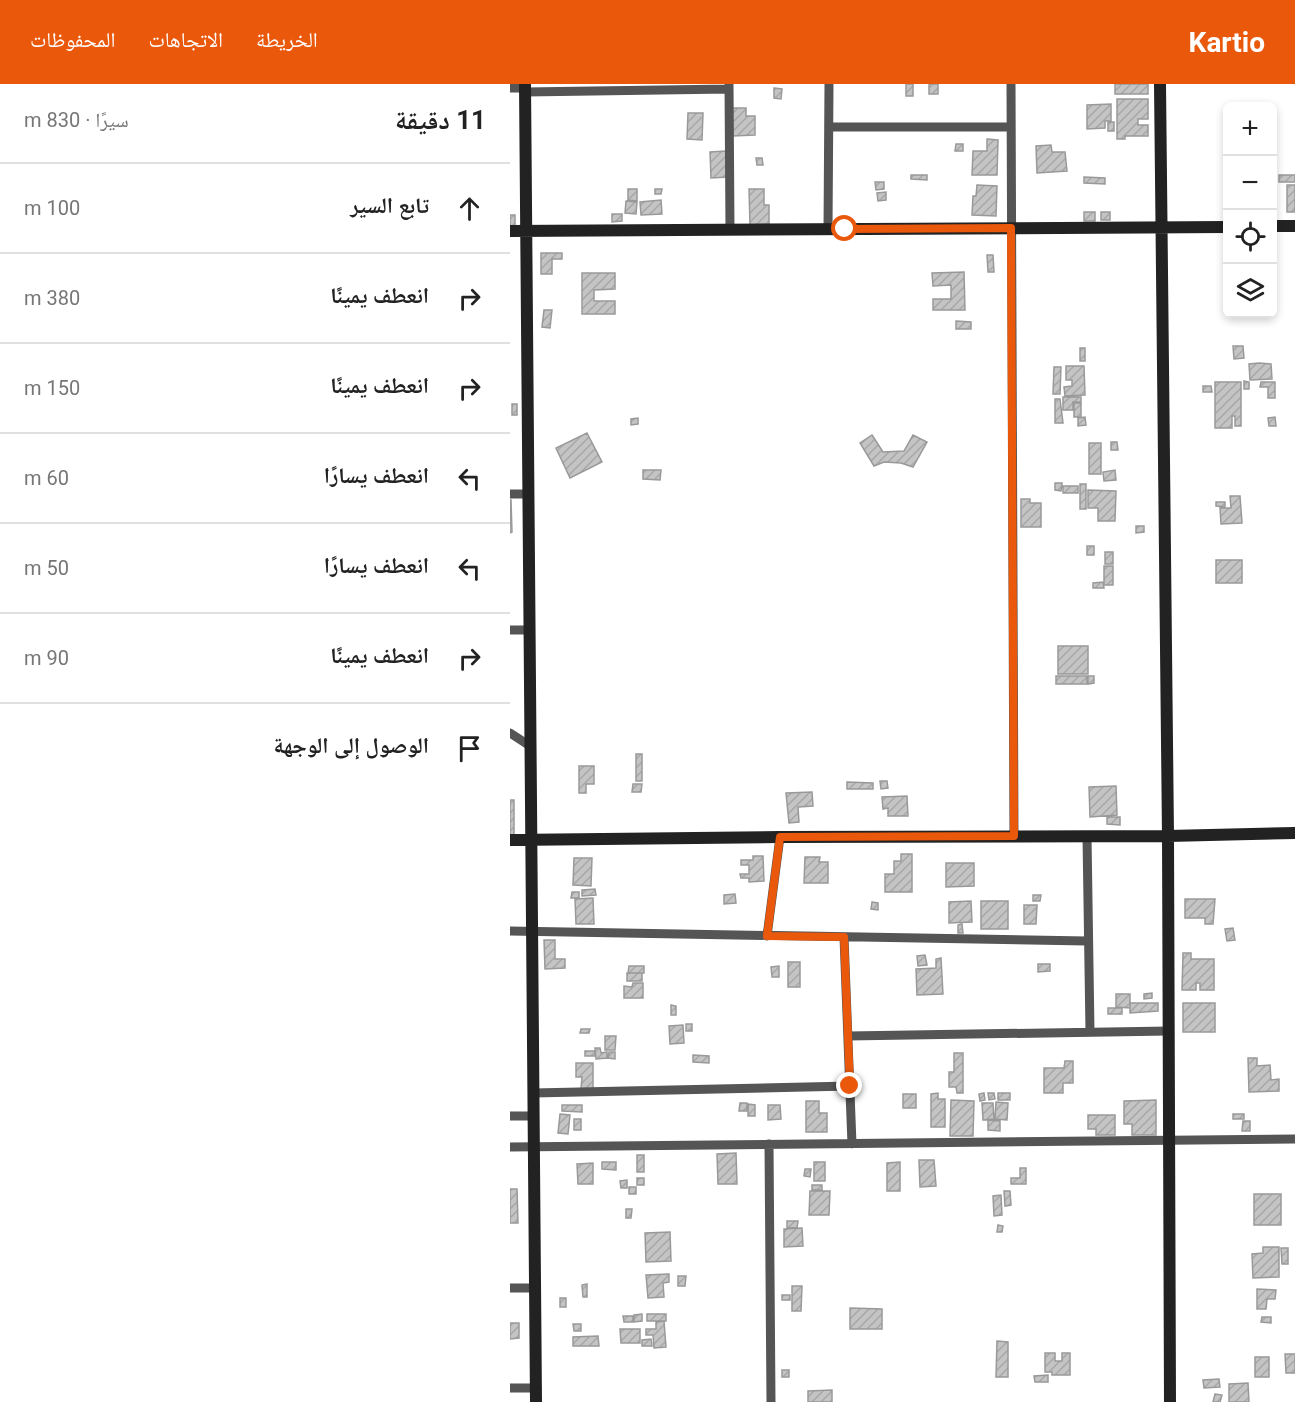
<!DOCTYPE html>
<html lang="ar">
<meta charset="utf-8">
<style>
:root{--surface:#fff;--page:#f6f6f6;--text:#222;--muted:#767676;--line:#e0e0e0;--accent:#ea580c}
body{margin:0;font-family:Roboto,"Noto Naskh Arabic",sans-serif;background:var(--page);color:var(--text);direction:rtl}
.controls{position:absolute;right:18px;top:18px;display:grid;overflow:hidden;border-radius:9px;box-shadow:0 3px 9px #0003}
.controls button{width:54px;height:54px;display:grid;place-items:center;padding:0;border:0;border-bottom:2px solid var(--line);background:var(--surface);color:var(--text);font:30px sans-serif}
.stop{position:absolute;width:18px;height:18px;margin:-14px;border:4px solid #ea580c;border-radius:50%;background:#fff}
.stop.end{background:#ea580c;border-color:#fff;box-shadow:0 2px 6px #0008}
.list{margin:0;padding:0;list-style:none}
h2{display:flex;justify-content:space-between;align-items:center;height:78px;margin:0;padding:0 24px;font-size:26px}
h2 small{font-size:20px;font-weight:400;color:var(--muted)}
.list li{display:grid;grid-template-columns:39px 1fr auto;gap:18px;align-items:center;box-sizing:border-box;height:90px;padding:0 24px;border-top:2px solid var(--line)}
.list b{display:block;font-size:22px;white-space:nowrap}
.list em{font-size:20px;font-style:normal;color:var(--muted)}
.icon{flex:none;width:33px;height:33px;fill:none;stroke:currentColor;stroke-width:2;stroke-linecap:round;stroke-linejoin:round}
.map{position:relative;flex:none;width:785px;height:1318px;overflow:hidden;direction:ltr}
header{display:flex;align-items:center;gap:36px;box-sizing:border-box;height:84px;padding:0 30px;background:var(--accent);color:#fff}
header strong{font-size:28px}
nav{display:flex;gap:33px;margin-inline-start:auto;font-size:21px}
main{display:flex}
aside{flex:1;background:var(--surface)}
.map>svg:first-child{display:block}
.building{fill:url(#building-hatch);stroke:#999;stroke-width:1.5}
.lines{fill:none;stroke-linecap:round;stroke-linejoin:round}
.street{stroke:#555;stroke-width:9}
.secondary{stroke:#222;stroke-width:12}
.route{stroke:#ea580c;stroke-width:8}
</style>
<header>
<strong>Kartio</strong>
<nav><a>الخريطة</a><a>الاتجاهات</a><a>المحفوظات</a></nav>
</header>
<main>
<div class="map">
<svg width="785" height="1318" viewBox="0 0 785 1318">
<defs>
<pattern id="building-hatch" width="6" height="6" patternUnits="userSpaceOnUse" patternTransform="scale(1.5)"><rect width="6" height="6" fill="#c4c4c4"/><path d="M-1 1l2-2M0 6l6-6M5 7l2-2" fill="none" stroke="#a7a7a7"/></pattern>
</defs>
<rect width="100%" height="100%" fill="#fff"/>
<path class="building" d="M396,0h7v12h-7z
M419,0h9v10h-9z
M605,0h33v10h-33z
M264,4l8,1 -1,10 -7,-1z
M607,15h31v20h-10v6h10v11h-23v3h-8z
M601,20v17h-6v7l-18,1v-24z
M222,24h14v8h9v19l-22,1z
M178,29h15l-1,27 -15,-1z
M598,38h6v9h-6z
M477,55l11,1 -1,35h-25l1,-24h14z
M446,60h7v7h-8z
M541,61l1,7h13l2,19 -30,2 -1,-27z
M216,67l2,26 -17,1 -1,-26z
M246,74h6l1,7h-6z
M401,91h16v5l-16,-1z
M769,91h16v7h-16z
M574,93l21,1v6l-21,-1z
M365,98h9v7l-8,1z
M467,101l20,1 -1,30 -24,-1 1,-19h3z
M777,101h8v27h-8z
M118,105h9v12l-9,-1z
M145,105h7l-1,5h-6z
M239,105h15v16h5v19l-19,1z
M376,108v8l-8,1 -1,-8z
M151,116l1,14 -21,1 -1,-13z
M116,117l11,1 -1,12 -11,-1z
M574,128h11v9h-11z
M591,128h9v8h-9z
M102,130h10v7l-10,1z
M0,131h5v11h-5z
M31,169h21v6h-10v15h-11z
M477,171h6l1,17h-6z
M454,188l1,38h-32v-11h18v-14l-18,1 -1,-13z
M72,189h33v16l-21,1v11h21v13h-33z
M34,226h8l-2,18 -8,-1z
M446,237l15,1v7h-15z
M723,262h10l1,12 -10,1z
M570,264h5v13h-5z
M749,279l12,1 1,15 -22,1 -1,-16z
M556,282h18l1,29 -20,1 -1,-9 8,-1v-6h-6z
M544,283h7l-1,27h-7z
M734,297l5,1v7h-5z
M705,298h26v44h-6v-10h-3v12h-17z
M751,298h14v16h-7v-11h-8z
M693,302h8l1,6h-9z
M553,313h18v5h-8v8h-10z
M545,315h5l3,24h-8z
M564,319h7v14h-7z
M2,320h5v11h-5z
M575,333l1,8 -8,1v-8z
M765,333l1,9h-7l-1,-8z
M128,334v6l-7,1v-6z
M77,349l15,29 -32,16 -14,-30z
M362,351l11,17 21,-1 9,-16 14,7 -14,25 -12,-4 -17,-1 -10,4 -14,-23z
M601,358h6l1,8h-7z
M579,359h12v31h-12z
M133,386h18l-1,10 -17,-1z
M605,386l1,10 -12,1 -1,-9z
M545,399h7l-1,8 -6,-1z
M570,400h6v25h-6z
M553,402h15v7h-15z
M578,406l28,1 -1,30h-17v-13h-10z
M720,412h10l2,27 -21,1 -1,-16h11z
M511,415h9v4h11v24h-20z
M0,416h1l1,32 -2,1z
M706,418h9v5l-9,-1z
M626,442h8v6l-8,1z
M577,462h7v9h-7z
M595,468h8v12h-8z
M706,476h26v23h-26z
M594,482h9v19h-9z
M593,498l1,6h-11v-5z
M548,562h30v28h-30z
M546,592h31v8h-31z
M578,592h6v7l-6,1z
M126,670h6v27h-6z
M69,682h15v18h-8v9h-7z
M370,697h7l1,7 -7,1z
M337,698l26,1v6h-26z
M123,700h9l-1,8h-9z
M606,702l1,29 -27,2 -1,-30z
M302,708l1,14 -15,1 1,15 -10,1 -3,-30z
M397,712l1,20h-20v-8l-5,1 -1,-12z
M0,716h4v35h-4z
M597,733h13v8l-13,-1z
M391,770h11v38h-27v-18h9v-13h7z
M243,772h10l1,25 -15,1v-4h-8l-1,-4h9v-9h-8v-5h12z
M295,773h15l-1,5h9v21h-24z
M64,774h18l-1,28 -18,-1z
M436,779h28v23l-28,1z
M85,805l1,6 -14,1v-6z
M62,808h7v6h-8z
M225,810l1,9 -12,1v-9z
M523,811h8l-1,6h-7z
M83,814l1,26h-18l-1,-25z
M675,815h30l-2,25h-8v-6h-20z
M461,817l1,21 -23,1v-21z
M471,817h27v28h-27z
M362,818l6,1v7l-7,-1z
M514,821h13l-1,19h-12z
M452,840l1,9h-5v-8z
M723,844l2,12 -8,1 -2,-12z
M34,856h11v19h10v9l-20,1z
M673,869h8v6h23v31h-14v-7h-4v7h-14z
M415,871l2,10 -9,1 -1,-10z
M431,874l2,36 -26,1 -1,-26 20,-1v-9z
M278,878h12v25h-12z
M528,880h12v7l-12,1z
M119,882h15v7h-16z
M269,882v11h-7l-1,-10z
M117,889h15v8h-15z
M123,899h10v15h-19v-12l8,1z
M642,909v5l-8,1v-5z
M606,910h14v14l-14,-1z
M620,919h28v8l-28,2z
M673,919h32v29h-32z
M161,921l5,1v9h-5z
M598,924h14v6h-14z
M176,940h6v7h-6z
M173,941l1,18 -14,1 -1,-18z
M71,945h9l-1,4h-9z
M95,952h11l-1,14h-10z
M85,964h5l1,5 6,-1v6l-11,1z
M75,967h10v5h-10z
M99,968h6v7l-7,-1z
M444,969h9v40h-6l-1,-6h-7v-15h5z
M183,971l16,1v7l-16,-1z
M738,974h9v8l13,-1 1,15 8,-1v12l-30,1z
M555,977h8v22h-10v10h-19v-25h20z
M66,979h17v27l-12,-1 1,-12h-6z
M428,1009v6h7v28h-14v-33z
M474,1009l1,7 -5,1 -1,-7z
M478,1009h6l1,6 -6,1z
M488,1009h12v7h-12z
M393,1010h13v14h-13z
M441,1016l23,1 -1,35h-23z
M646,1016v35h-24v-11h-8v-23z
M296,1017h13v12h8v19h-21z
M486,1018l12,1 -1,17 -12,-1z
M230,1019h7v8h-8z
M472,1019h11l1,16 -11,1z
M238,1020l7,1v11h-7z
M52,1021h20v7l-20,-1z
M258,1021h12l1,14 -13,1z
M50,1030l10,1 -2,19 -10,-1z
M723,1030h11v5h-11z
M578,1031h27v20h-19v-6h-8z
M64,1035h7v11h-7z
M478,1036l12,1v10l-12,-1z
M733,1037h7v10h-8z
M226,1069l1,31h-19l-1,-30z
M127,1071h7v17h-7z
M409,1076h15l2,26 -16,1z
M92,1078h14v8l-14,-1z
M304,1078h11v19h-11z
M390,1078v29h-13v-28z
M83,1079v21h-15l-1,-20z
M510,1084h6v16h-15v-6h9z
M295,1085h6l-1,8 -6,-1z
M127,1094h7v7h-7z
M117,1096v8h-6l-1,-7z
M302,1101h10v5h-10z
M119,1103h7v7h-7z
M0,1105h7l1,34h-8z
M300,1107h20l-1,24h-20z
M494,1107h6l1,14 -6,1z
M744,1110h27v31h-27z
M491,1111l1,20 -8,1 -1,-20z
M116,1125h6l-1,9h-5z
M277,1137h11l-1,7h-10z
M488,1141l5,1 -1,6h-5z
M292,1144l1,18 -19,1v-18z
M160,1148l1,29 -25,1 -1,-29z
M753,1163h16v30l-26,1 -1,-24 11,-1z
M771,1164h7v16h-6z
M159,1190v8l-6,1 1,14 -16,1 -2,-23z
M168,1192h8l-1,10h-7z
M77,1200v13h-4l-1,-12z
M282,1202h10l-1,25h-9z
M747,1205l19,1 -1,9h-8l-1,10h-9z
M272,1211h8v5h-8z
M50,1214h6v9h-6z
M340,1224l32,1v20h-32z
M132,1230v7l-8,1v-7z
M137,1230h19v7h-19z
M113,1232h10v6h-9z
M752,1233h9v6l-10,-1z
M154,1237l2,26 -12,1 -1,-13h-7v-6h10v-7z
M0,1239h9v15l-9,1z
M63,1240h8v7h-7z
M110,1245h20v14h-19z
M88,1252l1,10h-26v-9z
M141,1255l1,7h-10v-6z
M487,1257l11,1v35h-12z
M535,1269h10v8h7v-8h8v22h-18v-3h-7z
M775,1270h10v19h-9z
M745,1273h14v20h-14z
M272,1286h7v7h-7z
M538,1291v7h-13l-1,-6z
M709,1295l1,8 -16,1 -1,-8z
M738,1299l1,19h-20v-18z
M322,1306v12h-24v-11z
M705,1310l7,1 -2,7h-7z"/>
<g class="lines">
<path class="street" d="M219,0l1,146
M501,0l3,752
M0,4h15
M15,8l204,-3
M319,43h182
M318,145l1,-145
M0,410h18
M0,546h19
M0,649l20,13
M577,752l3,196
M0,847l577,10
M257,852l13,-99
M334,853l8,207
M338,952l321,-5
M23,1009l317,-7
M0,1032h23
M259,1060l2,258
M0,1063l785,-8
M0,1204h24
M0,1304h27"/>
<path class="secondary" d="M15,0l11,1318
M650,0l8,752 2,566
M762,142h23
M0,147l718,-4
M0,756l270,-3 388,-1 127,-3"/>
</g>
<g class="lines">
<path class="route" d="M335,145l166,-1 3,608 -234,1 -13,99 77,1 6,149"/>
</g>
</svg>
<div class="controls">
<button>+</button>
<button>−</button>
<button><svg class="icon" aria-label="locate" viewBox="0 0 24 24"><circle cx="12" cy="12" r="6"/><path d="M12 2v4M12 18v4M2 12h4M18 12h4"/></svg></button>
<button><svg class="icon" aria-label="layers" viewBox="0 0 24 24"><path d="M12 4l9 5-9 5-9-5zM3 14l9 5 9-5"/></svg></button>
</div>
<div class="stop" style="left:335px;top:145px"></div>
<div class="stop end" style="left:340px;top:1002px"></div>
</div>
<aside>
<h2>11 دقيقة<small>سيرًا · 830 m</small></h2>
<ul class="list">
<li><svg class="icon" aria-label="ahead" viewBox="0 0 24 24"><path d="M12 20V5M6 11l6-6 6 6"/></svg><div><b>تابع السير</b></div><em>100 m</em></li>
<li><svg class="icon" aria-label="right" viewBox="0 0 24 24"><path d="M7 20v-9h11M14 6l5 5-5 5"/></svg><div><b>انعطف يمينًا</b></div><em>380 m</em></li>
<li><svg class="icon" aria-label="right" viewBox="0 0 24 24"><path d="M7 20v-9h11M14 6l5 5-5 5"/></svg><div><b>انعطف يمينًا</b></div><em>150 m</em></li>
<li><svg class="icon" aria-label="left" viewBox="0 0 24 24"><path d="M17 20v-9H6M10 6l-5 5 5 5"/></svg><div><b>انعطف يسارًا</b></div><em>60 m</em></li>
<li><svg class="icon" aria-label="left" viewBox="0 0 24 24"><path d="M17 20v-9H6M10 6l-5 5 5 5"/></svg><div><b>انعطف يسارًا</b></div><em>50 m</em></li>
<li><svg class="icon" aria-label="right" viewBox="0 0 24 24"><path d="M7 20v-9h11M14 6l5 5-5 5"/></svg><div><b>انعطف يمينًا</b></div><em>90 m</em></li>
<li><svg class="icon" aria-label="arrive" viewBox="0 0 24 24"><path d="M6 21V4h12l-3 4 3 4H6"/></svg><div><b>الوصول إلى الوجهة</b></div></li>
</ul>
</aside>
</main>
